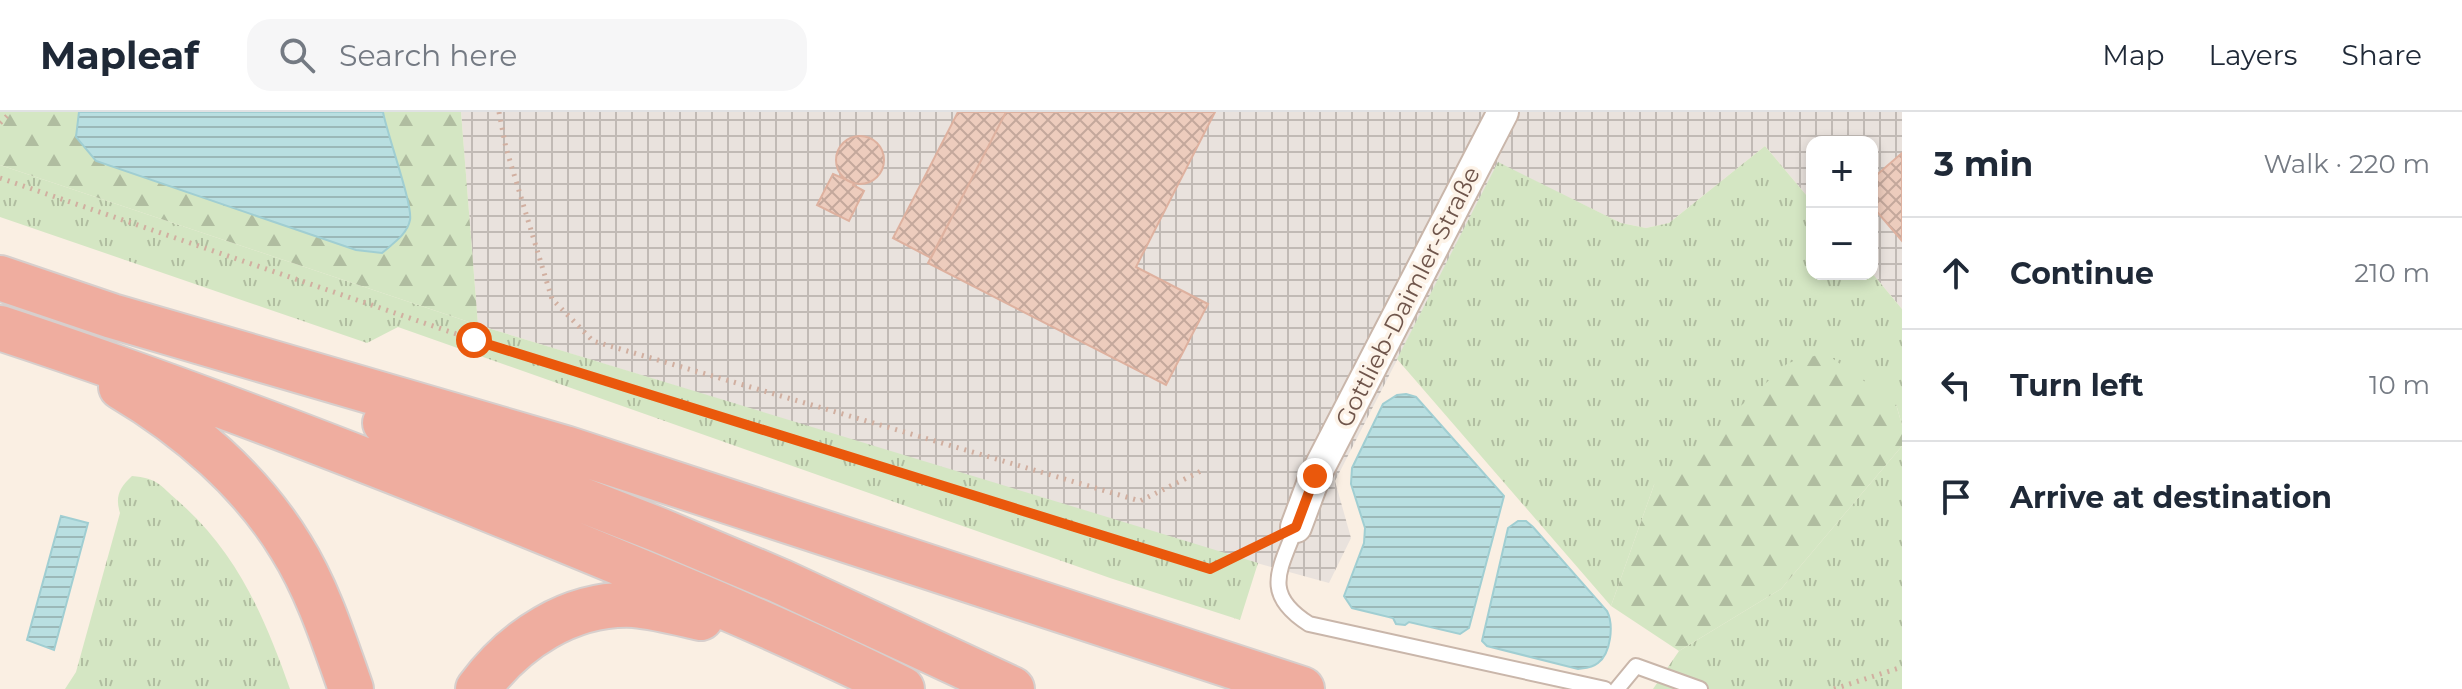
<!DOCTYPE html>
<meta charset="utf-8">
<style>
:root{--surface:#fff;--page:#f6f6f7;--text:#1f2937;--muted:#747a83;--line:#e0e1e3}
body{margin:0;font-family:Montserrat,sans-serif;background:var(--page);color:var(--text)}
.controls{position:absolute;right:24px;top:24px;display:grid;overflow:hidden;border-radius:16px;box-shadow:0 4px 12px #0003}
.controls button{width:72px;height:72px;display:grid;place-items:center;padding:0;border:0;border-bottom:2px solid var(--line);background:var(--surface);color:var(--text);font:40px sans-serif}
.stop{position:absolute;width:24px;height:24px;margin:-18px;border:6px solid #ea580c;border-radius:50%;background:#fff}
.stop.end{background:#ea580c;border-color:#fff;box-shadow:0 2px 8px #0008}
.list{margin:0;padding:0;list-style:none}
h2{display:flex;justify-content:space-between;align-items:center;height:104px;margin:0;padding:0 32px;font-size:34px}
h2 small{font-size:26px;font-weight:400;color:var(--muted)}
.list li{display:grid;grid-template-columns:52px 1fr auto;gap:24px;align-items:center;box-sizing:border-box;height:112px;padding:0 32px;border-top:2px solid var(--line)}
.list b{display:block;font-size:30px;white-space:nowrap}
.list em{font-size:26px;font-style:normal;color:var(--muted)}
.icon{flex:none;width:44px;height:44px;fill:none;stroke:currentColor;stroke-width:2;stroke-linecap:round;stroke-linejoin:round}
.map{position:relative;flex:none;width:1902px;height:577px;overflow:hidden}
header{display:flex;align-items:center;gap:48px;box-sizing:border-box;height:112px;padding:0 40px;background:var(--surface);border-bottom:2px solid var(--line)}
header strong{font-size:38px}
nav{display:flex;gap:44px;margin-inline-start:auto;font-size:28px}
.search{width:560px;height:72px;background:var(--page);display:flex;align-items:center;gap:20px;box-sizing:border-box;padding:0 28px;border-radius:24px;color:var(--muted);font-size:30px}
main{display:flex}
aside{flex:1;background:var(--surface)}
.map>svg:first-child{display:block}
.industrial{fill:url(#industrial-grid)}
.grass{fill:url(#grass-tufts)}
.forest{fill:url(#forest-firs)}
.water{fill:url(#water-rules);stroke:#a0ced2;stroke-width:2}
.building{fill:url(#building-cross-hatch);stroke:#deb19f;stroke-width:2}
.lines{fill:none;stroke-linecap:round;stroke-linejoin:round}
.lane-casing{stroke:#c9b6aa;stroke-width:18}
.street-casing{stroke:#c9b6aa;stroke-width:34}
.highway-casing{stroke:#d7cfcd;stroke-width:48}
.path{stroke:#d1afa0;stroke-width:5;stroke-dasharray:2 6;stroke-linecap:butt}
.lane{stroke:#fff;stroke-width:14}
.street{stroke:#fff;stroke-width:30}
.highway{stroke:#efad9f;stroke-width:44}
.route{stroke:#ea580c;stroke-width:10}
.labels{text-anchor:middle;stroke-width:7;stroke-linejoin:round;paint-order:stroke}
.street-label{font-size:24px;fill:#6f554b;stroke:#fdf3e8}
</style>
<header>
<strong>Mapleaf</strong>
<div class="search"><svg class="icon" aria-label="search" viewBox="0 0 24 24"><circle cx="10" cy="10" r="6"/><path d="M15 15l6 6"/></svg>Search here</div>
<nav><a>Map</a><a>Layers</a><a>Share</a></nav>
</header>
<main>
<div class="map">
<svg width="1902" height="577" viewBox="0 0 1902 577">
<defs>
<pattern id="industrial-grid" width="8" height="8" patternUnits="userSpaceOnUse" patternTransform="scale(2)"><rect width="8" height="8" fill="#e9e2dd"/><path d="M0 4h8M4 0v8" fill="none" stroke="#c1bab5"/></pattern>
<pattern id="grass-tufts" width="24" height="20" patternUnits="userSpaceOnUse" patternTransform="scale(2)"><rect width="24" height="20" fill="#d4e6c3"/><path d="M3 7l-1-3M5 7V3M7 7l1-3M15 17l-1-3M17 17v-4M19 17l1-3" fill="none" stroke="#b0bda0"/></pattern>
<pattern id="forest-firs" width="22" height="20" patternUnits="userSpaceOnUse" patternTransform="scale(2)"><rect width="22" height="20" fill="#d4e6c3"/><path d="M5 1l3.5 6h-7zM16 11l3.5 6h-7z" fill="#b0bda0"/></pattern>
<pattern id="water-rules" width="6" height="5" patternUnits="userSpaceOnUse" patternTransform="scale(2)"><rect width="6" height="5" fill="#b9dfe1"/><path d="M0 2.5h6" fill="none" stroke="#9bb8b8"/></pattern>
<pattern id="building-cross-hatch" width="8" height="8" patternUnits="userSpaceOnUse" patternTransform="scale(2)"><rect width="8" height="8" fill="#edccbd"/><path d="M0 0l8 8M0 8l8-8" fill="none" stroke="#c4a89c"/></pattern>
</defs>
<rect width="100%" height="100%" fill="#faefe3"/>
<path class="industrial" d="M461,0h1441v197l-30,-36v-131h-60v60l-47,-56 -96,77 -23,5 -25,-5 -123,-60 -163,318 16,57 -22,45 -119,-33 -732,-225z"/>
<path class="grass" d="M1765,34l47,56v72l60,-1 30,36v116l-6,-21 -242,81 -43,121 -214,-247 101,-197 123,61 25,5 23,-5z
M0,53l478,160 780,238 -18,57 -130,-42 -712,-251 -31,16 -367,-126z
M1902,334v243h-249l26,-38 102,-62z
M132,364c25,2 28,9 46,25 59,51 87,117 112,188h-225l11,-17 44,-159c-5,-16 -1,-25 12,-37z"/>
<path class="forest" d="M0,0h461l17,213 -478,-160z
M1825,241l71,51 6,21v21l-121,143 -102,62 -68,-45 43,-121 134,-122z"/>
<path class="water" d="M79,0h304c4,22 30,93 27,108 -3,15 -18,24 -28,33l-26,-3 -260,-89 -20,-24z
M1406,282l10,3 88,99 -35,132 -9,6 -51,-12 -4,3 -9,-1 -3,-6 -41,-10 -8,-12 20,-53 1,-15 -14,-44 1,-16 31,-64 14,-9z
M61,404l27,7 -34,127 -27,-10z
M1518,409h8l7,6 74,84c7,14 4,42 -9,52 -6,5 -13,5 -20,6l-91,-23 -5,-5 26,-113z"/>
<path class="building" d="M958,0h48l-75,146 -38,-20z
M1006,0h209l-79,155 72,37 -42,81 -238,-122z
M836 48a24 24 0 1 1 48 0a24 24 0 1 1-48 0Z
M1902,41v88l-30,-35v-27z
M833,62l21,9 -1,2 11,6 -15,30 -32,-16z"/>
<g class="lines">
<defs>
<path id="lane" d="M1296,415c-17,44 -34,67 13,97l296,65
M1617,577l19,-23 64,23"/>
<path id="street" d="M1296,415l19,-51 188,-364"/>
<path id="highway" d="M0,166l112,38 453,132 737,241
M0,216c174,57 345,123 515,192 130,53 261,106 387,169
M121,275c66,39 130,94 170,160 27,43 43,94 60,142
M385,311l274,107 121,51 232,108
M478,577c36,-49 92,-87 156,-84 23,2 45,8 67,13"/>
</defs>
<use href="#lane" class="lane-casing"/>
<use href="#street" class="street-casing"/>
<use href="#highway" class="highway-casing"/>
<path class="path" d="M499,0l7,36 46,151 41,42 547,160 61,-30
M0,11l11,-11
M0,66l474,162 736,229 60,-30
M1834,577l68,-22"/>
<use href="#lane" class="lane"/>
<use href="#street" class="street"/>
<use href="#highway" class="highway"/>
</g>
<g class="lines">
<path class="route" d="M474,228l736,229 86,-42 19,-51"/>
</g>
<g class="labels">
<g class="street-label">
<text transform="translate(1408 185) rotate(-63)" y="8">Gottlieb-Daimler-Straße</text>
</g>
</g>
</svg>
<div class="controls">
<button>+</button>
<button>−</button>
</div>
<div class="stop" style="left:474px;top:228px"></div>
<div class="stop end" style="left:1315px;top:364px"></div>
</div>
<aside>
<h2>3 min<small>Walk · 220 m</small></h2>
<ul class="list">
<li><svg class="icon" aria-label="ahead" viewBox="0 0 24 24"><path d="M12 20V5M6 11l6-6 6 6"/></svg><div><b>Continue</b></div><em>210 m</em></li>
<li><svg class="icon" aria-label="left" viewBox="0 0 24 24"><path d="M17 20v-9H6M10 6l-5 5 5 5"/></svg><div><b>Turn left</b></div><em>10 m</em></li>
<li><svg class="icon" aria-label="arrive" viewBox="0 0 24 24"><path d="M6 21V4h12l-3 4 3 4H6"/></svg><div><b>Arrive at destination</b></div></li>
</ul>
</aside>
</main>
